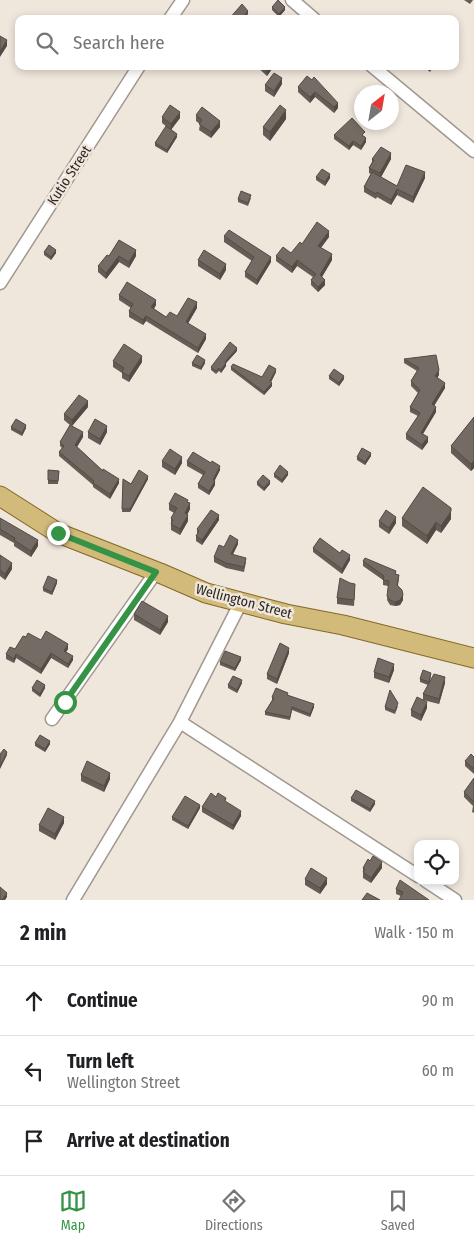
<!DOCTYPE html>
<meta charset="utf-8">
<style>
:root{--surface:#fff;--page:#f2f2f2;--text:#202124;--muted:#757577;--line:#e0e0e0;--accent:#359346}
body{margin:0;font-family:"Fira Sans Condensed",sans-serif;background:var(--page);color:var(--text)}
.controls{position:absolute;right:15px;bottom:15px;display:grid;overflow:hidden;border-radius:10px;box-shadow:0 2px 8px #0003}
.controls button{width:45px;height:45px;display:grid;place-items:center;padding:0;border:0;border-bottom:1px solid var(--line);background:var(--surface);color:var(--text);font:25px sans-serif}
.compass{position:absolute;left:354px;top:85px;width:45px;height:45px;border-radius:50%;background:var(--surface);box-shadow:0 2px 8px #0003;rotate:31deg}
.stop{position:absolute;width:15px;height:15px;margin:-11px;border:4px solid #359346;border-radius:50%;background:#fff}
.stop.end{background:#359346;border-color:#fff;box-shadow:0 1px 5px #0008}
.list{margin:0;padding:0;list-style:none}
h2{display:flex;justify-content:space-between;align-items:center;height:65px;margin:0;padding:0 20px;font-size:21px}
h2 small{font-size:16px;font-weight:400;color:var(--muted)}
.list li{display:grid;grid-template-columns:32px 1fr auto;gap:15px;align-items:center;box-sizing:border-box;height:70px;padding:0 20px;border-top:1px solid var(--line)}
.list b{display:block;font-size:19px;white-space:nowrap}
.list p{margin:0;font-size:16px;white-space:nowrap;color:var(--muted)}
.list em{font-size:16px;font-style:normal;color:var(--muted)}
.icon{flex:none;width:28px;height:28px;fill:none;stroke:currentColor;stroke-width:2;stroke-linecap:round;stroke-linejoin:round}
.map{position:relative;flex:none;width:474px;height:900px;overflow:hidden}
.search{position:absolute;background:var(--surface);box-shadow:0 2px 8px #0003;left:15px;right:15px;top:15px;height:55px;display:flex;align-items:center;gap:12px;box-sizing:border-box;padding:0 18px;border-radius:10px;color:var(--muted);font-size:19px}
.sheet{height:275px;background:var(--surface)}
nav{display:flex;justify-content:space-around;align-items:center;box-sizing:border-box;height:70px;border-top:1px solid var(--line);background:var(--surface);font-size:14px;color:var(--muted)}
nav a{display:grid;justify-items:center;gap:2px}
nav .on{color:var(--accent)}
.map>svg:first-child{display:block}
.lines{fill:none;stroke-linecap:round;stroke-linejoin:round}
.street-casing{stroke:#a0988f;stroke-width:15}
.primary-casing{stroke:#846923;stroke-width:21}
.street{stroke:#fff;stroke-width:12}
.primary{stroke:#d2ba7a;stroke-width:19}
.wall{fill:#645d56}
.shaded-wall{fill:#514c46}
.building{fill:#746c64;stroke:#514c46}
.route{stroke:#359346;stroke-width:6}
.labels{text-anchor:middle;stroke-width:5;stroke-linejoin:round;paint-order:stroke}
.street-label{font-size:14px;fill:#2c2925;stroke:#efe6dc}
</style>
<div class="map">
<svg width="474" height="900" viewBox="0 0 474 900">
<rect width="100%" height="100%" fill="#efe6dc"/>
<g class="lines">
<defs>
<path id="street" d="M292,0l22,19
M170,19l13,-19
M372,66l102,85
M0,283l139,-217
M52,719l104,-147
M180,722l238,154
M426,881l29,19
M73,900l107,-178 61,-120"/>
<path id="primary" d="M0,496l58,37 102,40 46,20 80,21 57,11 131,33"/>
</defs>
<use href="#street" class="street-casing"/>
<use href="#primary" class="primary-casing"/>
<use href="#street" class="street"/>
<use href="#primary" class="primary"/>
</g>
<path class="wall" d="M464,0h9l-3,4z
M272,7l13,3 -6,7 -7,-7z
M256,66h18l-7,10z
M423,66h11l-4,6z
M307,76l31,32 -4,5 -19,-16 -5,6 -12,-11v-5z
M282,84l-8,13 -9,-6v-6z
M196,115l24,12 -9,11 -12,-8 1,-6 -4,-3z
M162,117l18,1 -9,11 6,8 -10,16 -12,-7v-3l12,-16 -5,-4z
M286,119l-16,22 -7,-6v-8z
M334,135l31,1 -1,1 2,5 -5,8 -8,-5 -4,5 -15,-11z
M372,159h19l-10,18 16,9 28,-8 -12,25 -16,-8 -6,10 -14,-8 -1,2 -12,-7v-5l7,-13 -2,-1v-5l3,-6z
M316,177l14,1 -5,8 -9,-6z
M251,198l-3,8 -10,-4v-3z
M224,236l47,26 -14,23 -12,-8v-5l7,-11 -28,-19z
M329,237l-8,11 11,12 -10,17 3,8 -7,7 -7,-7v-5l2,-3 -16,-11 -5,7 -16,-12v-5l15,-3 11,-9z
M119,240l17,16 -7,12 -10,-6 -13,17 -8,-7v-6l11,-10z
M44,252l12,1 -5,7 -7,-5z
M198,260l28,10 -6,10 -22,-14z
M119,295l37,10 -2,4 12,8 11,-1 20,-8 -9,15 18,16 -8,14 -52,-32 -3,4 -14,-8v-6l2,-3 -12,-8z
M237,351l-11,12v3l-5,7 -2,-2 -3,3 -5,-4v-3z
M404,359l35,16 -2,3 8,10 -11,18 2,6 -13,22 5,8 -6,8 -16,-11v-5l12,-18 -8,-4v-5l8,-14 -7,-7v-5l6,-10 -13,-8z
M113,361l29,1 -13,20 -7,-4v-5l-9,-6z
M192,363h13l-4,7 -9,-4z
M231,367l31,10 14,-5 -5,10 1,4 -8,9 -33,-25z
M329,376l15,3 -5,7 -10,-7z
M88,407l-16,19 11,11 -6,10 26,24 16,12 -9,16 -17,-12v-2l-34,-29v-4l3,-4 -2,-2v-4l11,-16 -7,-6v-6z
M474,417v51l-3,3 -20,-18v-7z
M11,427l15,1 -4,8 -11,-6z
M88,432h19l-7,13 -12,-7z
M371,456l-6,9 -8,-5v-3z
M162,461l20,2 -7,12 -13,-8z
M187,461l33,9 -6,11 1,4 -6,10 -11,-7v-4l5,-9 -16,-9z
M48,470l11,1 -1,13h-10z
M274,474l14,1 -6,8 -8,-6z
M123,479l8,5 17,-5 -18,33h-8z
M257,482l13,2 -6,7 -7,-6z
M188,502l2,7 -3,6 1,6 -8,14 -9,-5v-12l3,-5 -5,-3v-6z
M0,518l38,28 -7,11 -17,-11v-3l-14,-8z
M402,518l49,1 -10,14 -5,-3 -9,14 -25,-18z
M219,520l-17,25 -6,-4v-5l1,-2v-5z
M379,521l17,2 -7,11 -10,-7z
M238,544l-5,10 13,8 -2,10 -18,-4 -12,-6v-5l10,-10z
M313,548l37,12 -8,14 -29,-22z
M0,555l12,14 -7,11 -5,-4z
M363,561l33,13 3,5 -1,6 5,15 -3,5 -5,1 -5,-1 -3,-5 1,-14 -5,-1v-5l-20,-14z
M57,583l-5,12 -9,-4v-3z
M355,590l-1,16 -17,-2v-6z
M134,614l34,8 -8,13 -26,-15z
M26,637l15,3 27,9 -2,3 7,8 -5,8 -17,-10 -10,16 -25,-16 -2,5 -8,-4v-5l9,-5z
M289,653l-12,31 -10,-5v-5z
M241,660l-6,11 -15,-6v-3z
M394,670l-5,13 -15,-5v-6z
M431,676l-1,5 15,2 -6,21 -16,-4v-6l5,-9 -8,-3v-3z
M242,683l-5,10 -9,-5v-3z
M32,688h13l-5,9 -8,-6z
M288,695l26,12 -4,10 -18,-7 -2,10 -25,-5v-3l7,-12v-3z
M398,706l-3,8 -10,-4v-3z
M427,708l-6,13 -10,-5v-6z
M35,743l15,1 -5,8 -10,-6z
M474,757v17l-9,-8v-5z
M81,775l29,4 -6,13 -23,-11z
M474,778v35l-2,-1 1,-6 -9,-9v-5z
M351,798l24,6 -5,8 -19,-11z
M202,807l39,9 -8,14 -31,-18z
M200,808l-12,21 -16,-9v-3z
M64,823l-9,17 -16,-9v-6z
M363,868h19l-11,15 -8,-5z
M305,879l22,5 -7,10 -15,-9z
M396,889l33,11 -28,-4 -5,-2z"/>
<path class="shaded-wall" d="M285,7v3l-6,7v-3z
M248,11v3l-4,5h-3z
M7,40v6l-7,11v-6z
M270,66h4l-7,10v-5z
M282,78v6l-8,13v-6z
M315,92v5l-5,6v-6z
M338,103v5l-4,5v-6z
M286,110v9l-16,22v-9z
M180,112v6l-9,12v-6z
M220,121v6l-9,11v-6z
M177,134v3l-10,16v-3z
M366,138v4l-5,8v-4z
M353,141v4l-4,5v-4z
M391,153v6l-11,20v-6z
M425,172v6l-12,25v-6z
M330,174v4l-5,8v-4z
M397,189v6l-6,10v-5z
M329,231v6l-11,14v-5z
M56,250v3l-5,7v-3z
M136,250v6l-7,12v-6z
M332,254v6l-12,20v-5z
M119,256v6l-13,17v-6z
M271,257v5l-14,23v-5z
M297,260v6l-5,7v-6z
M226,264v6l-6,10v-6z
M325,280v5l-7,7v-5z
M156,300v5l-5,7v-5z
M197,302v6l-11,19v-5z
M146,316v5l-3,4v-5z
M206,334v5l-8,14v-5z
M237,348v3l-11,12v3l-5,7v-3l4,-8z
M142,356v6l-13,20v-6z
M205,360v3l-4,7v-3z
M276,369v3l-6,12v-3z
M439,370v5l-4,6v-5z
M344,376v3l-5,7v-3z
M272,383v3l-8,9v-3z
M445,383v5l-13,21v-5z
M88,401v6l-16,19v-6z
M436,407v5l-15,25v-4z
M26,425v3l-4,8v-3z
M107,426v6l-7,13v-6z
M83,432v5l-8,13v-5z
M428,437v5l-6,8v-5z
M371,453v3l-6,9v-3z
M182,457v6l-7,12v-6z
M474,461v7l-3,3v-7z
M220,466v4l-7,14v-4z
M288,472v3l-6,8v-3z
M148,476v3l-18,33v-3z
M119,479v4l-9,16v-5z
M215,481v4l-6,10v-4z
M270,481v3l-6,7v-3z
M190,503v6l-5,10v-6z
M451,511v8l-10,14v-7z
M188,515v6l-8,14v-6z
M219,515v5l-17,25v-5z
M396,517v6l-7,11v-6z
M436,522v8l-9,14v-8z
M38,540v6l-7,11v-6z
M238,540v4l-7,14v-4z
M350,555v5l-8,14v-5z
M12,563v6l-7,11v-6z
M57,580v3l-5,12v-3z
M403,595v5l-3,5 -5,1v-4z
M168,616v6l-8,13v-5z
M68,644v5l-4,6v-4z
M289,648v5l-12,31v-5z
M51,653v5l-10,16v-5z
M16,654v4l-2,5v-4z
M73,656v4l-5,8v-4z
M241,657v3l-6,11v-3z
M394,664v6l-5,13v-6z
M445,677v6l-6,21v-5z
M242,680v3l-5,10v-3z
M45,685v3l-5,9v-3z
M427,702v6l-6,13v-6z
M314,704v3l-4,10v-3z
M50,741v3l-5,8v-3z
M7,752v3l-7,14v-3z
M110,773v6l-6,13v-6z
M375,801v3l-5,8v-3z
M200,805v3l-12,21v-3z
M241,811v5l-8,14v-5z
M64,817v6l-9,17v-6z
M382,862v6l-11,15v-5z
M327,878v6l-7,10v-6z
M7,893v4l-2,3h-3z"/>
<path class="building" d="M278,0l7,7 -6,7 -7,-7z
M242,4l6,7 -7,8h-12z
M0,36l7,4 -7,11z
M262,66h8l-3,5z
M274,73l8,5 -8,13 -9,-6z
M307,76l5,4 2,-3 24,26 -4,4 -19,-15 -5,5 -12,-10z
M170,105l10,7 -9,12 -9,-7z
M280,105l6,5 -16,22 -7,-5z
M202,107l18,14 -9,11 -12,-8 3,-4 -6,-5z
M352,118l13,14 -3,3 4,3 -5,8 -8,-5 -4,5 -15,-11z
M166,126l11,8 -10,16 -12,-7z
M381,147l10,6 -11,20 -11,-5 5,-8 -2,-1z
M406,165l19,7 -12,25 -16,-8 -6,11 -14,-8 -1,2 -12,-7 8,-15 25,14z
M322,169l8,5 -5,8 -9,-5z
M241,191l10,4 -3,8 -10,-4z
M317,222l12,9 -11,15 14,8 -12,21 5,5 -7,7 -7,-7 5,-6 -19,-14 -5,7 -16,-11 7,-9 8,6 9,-11 2,2z
M229,230l42,27 -14,23 -12,-8 9,-15 -30,-21z
M119,240l17,10 -7,12 -10,-6 -13,17 -8,-7 9,-11 2,1z
M49,245l7,5 -5,7 -7,-5z
M204,250l22,14 -6,10 -22,-14z
M127,282l29,18 -5,7 15,10 4,-5 7,4 11,-18 9,4 -11,20 20,12 -8,14 -52,-32 -3,4 -14,-9 4,-7 -14,-9z
M230,342l7,6 -12,14 1,1 -5,7 -2,-2 -3,3 -5,-4z
M124,344l18,12 -13,20 -7,-4 2,-4 -11,-7z
M197,355l8,5 -4,7 -9,-4z
M436,355l3,15 -4,6 10,7 -13,21 4,3 -15,26 7,4 -6,8 -16,-11 14,-21 -10,-6 10,-17 -9,-9 8,-13 -15,-9z
M233,364l29,13 7,-12 7,4 -6,12 2,2 -8,9 -33,-25z
M334,369l10,7 -5,7 -10,-7z
M79,395l9,6 -16,19 -8,-6z
M474,417v44l-3,3 -20,-18z
M16,419l10,6 -4,8 -11,-6z
M95,419l12,7 -7,13 -12,-7z
M70,425l13,7 -8,13 28,26v-2l16,10 -9,15 -17,-11 1,-2 -35,-29 5,-6 -4,-4z
M362,448l9,5 -6,9 -8,-5z
M170,449l12,8 -7,12 -13,-8z
M193,452l18,11 1,-2 8,5 -7,14 2,1 -6,10 -11,-7 7,-12 -18,-11z
M280,465l8,7 -6,8 -8,-6z
M48,470l11,1 -1,10 -10,-1z
M139,470l9,6 -18,33h-8l1,-30 8,5z
M263,475l7,6 -6,7 -7,-6z
M423,487l28,21v3l-10,15 -5,-4 -9,14 -25,-18z
M175,493l13,7 -1,2 3,1 -5,10 3,2 -8,14 -9,-5 2,-4 -2,-2 6,-10 -8,-4z
M211,510l8,5 -17,25 -6,-4 3,-5 -2,-2z
M386,510l10,7 -7,11 -10,-7z
M0,518l38,22 -7,11 -17,-11 1,-2 -15,-9z
M230,535l8,5 -7,14 15,4 -2,9 -18,-4 -12,-6 5,-12 5,2z
M320,538l20,15 2,-3 8,5 -8,14 -29,-21z
M0,555l12,8 -7,11 -5,-4z
M365,558l31,13 -1,3 4,1 -2,10 5,5 1,5 -3,5 -5,2 -5,-2 -3,-4 2,-15 -6,-1 1,-4 -21,-15z
M48,576l9,4 -5,12 -9,-4z
M340,578l10,5 5,1 -1,16 -17,-2z
M142,601l26,15 -8,14 -26,-16z
M46,631l22,13 -4,7 9,5 -5,8 -17,-11 -10,16 -25,-15 -2,5 -8,-5 4,-7 5,2 8,-13 3,1 2,-4 13,7z
M280,643l9,5 -12,31 -10,-5z
M225,651l16,6 -6,11 -15,-6z
M378,658l16,6 -5,13 -15,-5z
M423,670l8,3 -2,9 -9,-3z
M434,674l11,3 -6,22 -16,-5z
M233,676l9,4 -5,10 -9,-5z
M37,680l8,5 -5,9 -8,-6z
M276,688l12,5 -1,2 27,9 -4,10 -18,-7 -2,10 -25,-5 9,-14 -2,-1z
M390,690l8,13 -3,8 -10,-4z
M417,697l10,5 -6,13 -10,-5z
M40,735l10,6 -5,8 -10,-6z
M4,749l3,3 -7,14v-12z
M471,754l3,3v12l-9,-8z
M87,761l23,12 -6,13 -23,-11z
M474,778v24l-10,-10z
M356,790l19,11 -5,8 -19,-11z
M211,793l5,4 2,-4 8,5 -1,3 16,10 -8,14 -31,-18z
M185,796l15,9 -12,21 -16,-9z
M48,808l16,9 -9,17 -16,-9z
M373,856l9,6 -11,16 -8,-6 2,-3 -2,-1 5,-9 2,2z
M311,868l16,10 -7,10 -15,-9z
M400,880l29,20h-30l4,-8 -7,-3z
M0,887l7,6 -5,7h-2z
M367,893l13,7h-18z"/>
<g class="lines">
<path class="route" d="M58,533l98,39 -91,130"/>
</g>
<g class="labels">
<g class="street-label">
<text transform="translate(69 175) rotate(-57)" y="5">Kutio Street</text>
<text transform="translate(244 601) rotate(15)" y="5">Wellington Street</text>
</g>
</g>
</svg>
<div class="controls">
<button><svg class="icon" aria-label="locate" viewBox="0 0 24 24"><circle cx="12" cy="12" r="6"/><path d="M12 2v4M12 18v4M2 12h4M18 12h4"/></svg></button>
</div>
<svg class="compass" viewBox="-18 -18 36 36"><path d="M0-13l5 13h-10z" fill="#e53935"/><path d="M0 13l5-13h-10z" fill="#757577"/></svg>
<div class="stop" style="left:65px;top:702px"></div>
<div class="stop end" style="left:58px;top:533px"></div>
<div class="search"><svg class="icon" aria-label="search" viewBox="0 0 24 24"><circle cx="10" cy="10" r="6"/><path d="M15 15l6 6"/></svg>Search here</div>
</div>
<section class="sheet">
<h2>2 min<small>Walk · 150 m</small></h2>
<ul class="list">
<li><svg class="icon" aria-label="ahead" viewBox="0 0 24 24"><path d="M12 20V5M6 11l6-6 6 6"/></svg><div><b>Continue</b></div><em>90 m</em></li>
<li><svg class="icon" aria-label="left" viewBox="0 0 24 24"><path d="M17 20v-9H6M10 6l-5 5 5 5"/></svg><div><b>Turn left</b><p>Wellington Street</p></div><em>60 m</em></li>
<li><svg class="icon" aria-label="arrive" viewBox="0 0 24 24"><path d="M6 21V4h12l-3 4 3 4H6"/></svg><div><b>Arrive at destination</b></div></li>
</ul>
</section>
<nav>
<a class="on"><svg class="icon" aria-label="map" viewBox="0 0 24 24"><path d="M3 6l6-2 6 2 6-2v14l-6 2-6-2-6 2zM9 4v14M15 6v14"/></svg>Map</a>
<a><svg class="icon" aria-label="directions" viewBox="0 0 24 24"><path d="M12 3l9 9-9 9-9-9zM9 14v-3h6M13 9l2 2-2 2"/></svg>Directions</a>
<a><svg class="icon" aria-label="saved" viewBox="0 0 24 24"><path d="M7 4h10v16l-5-4-5 4z"/></svg>Saved</a>
</nav>
